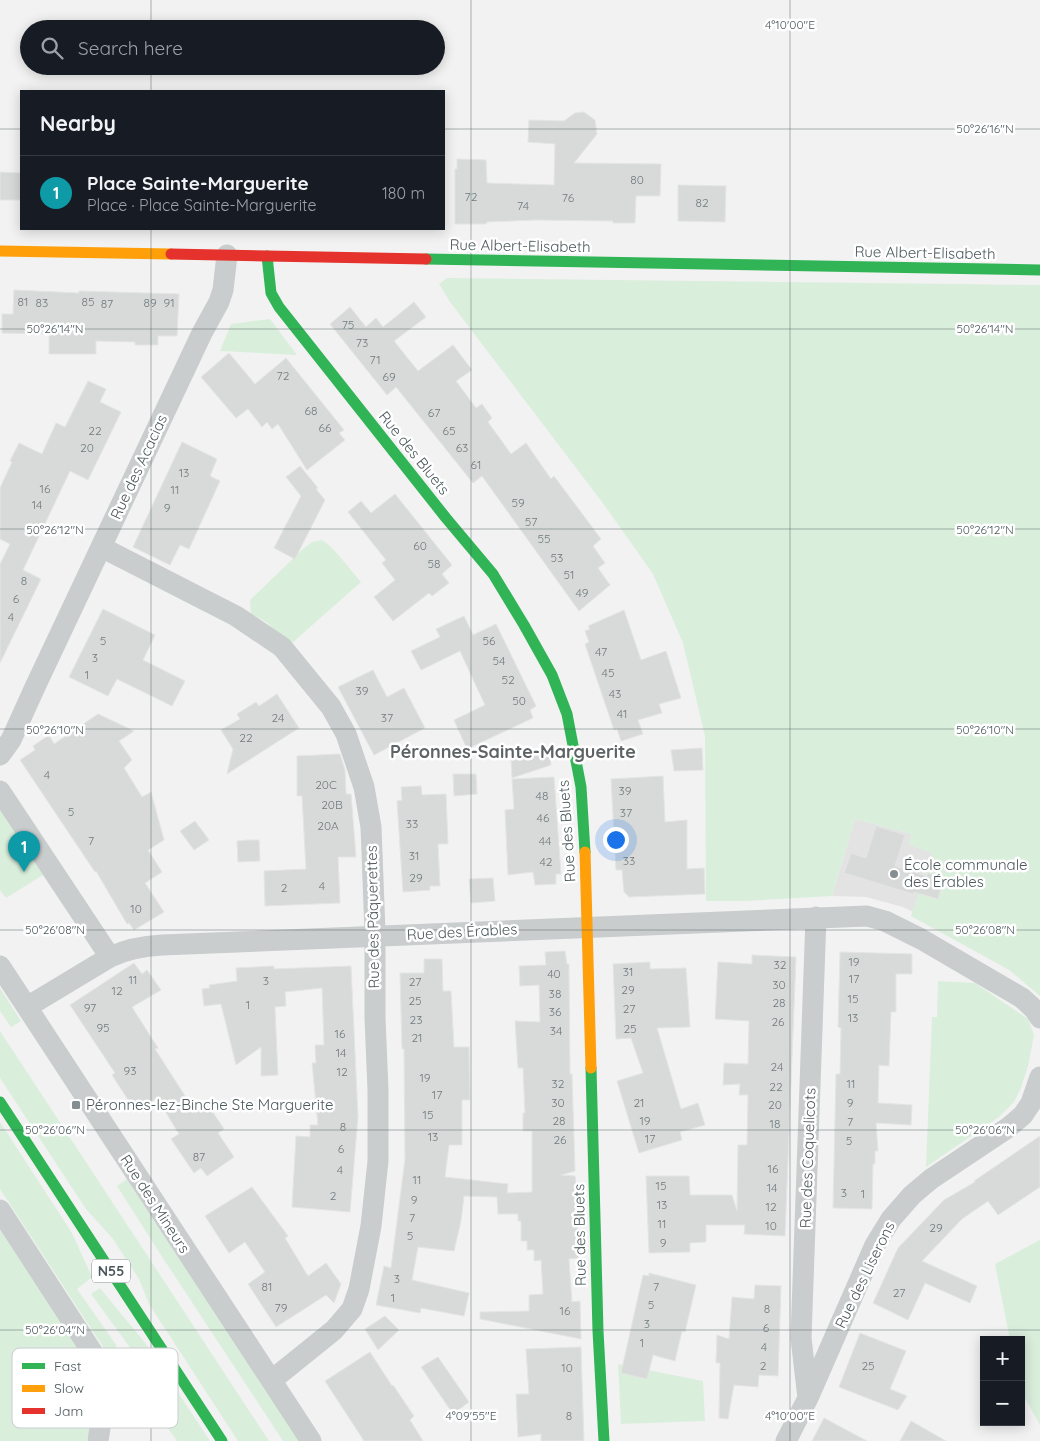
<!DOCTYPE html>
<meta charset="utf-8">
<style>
:root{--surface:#171b24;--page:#242831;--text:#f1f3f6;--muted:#9ea1a6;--line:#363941;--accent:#8c9099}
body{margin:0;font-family:Quicksand,sans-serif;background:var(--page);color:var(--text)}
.controls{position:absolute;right:15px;bottom:15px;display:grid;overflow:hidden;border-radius:0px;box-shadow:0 2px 12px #0003}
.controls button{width:45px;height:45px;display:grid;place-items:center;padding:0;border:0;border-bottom:1px solid var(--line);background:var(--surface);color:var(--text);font:25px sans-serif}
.you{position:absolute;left:615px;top:839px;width:18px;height:18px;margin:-12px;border:4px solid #fff;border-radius:50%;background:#1a73e8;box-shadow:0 0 0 8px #1a73e833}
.badge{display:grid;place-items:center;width:32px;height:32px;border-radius:50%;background:var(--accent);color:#fff;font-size:16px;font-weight:700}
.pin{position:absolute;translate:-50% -41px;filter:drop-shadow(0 1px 2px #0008)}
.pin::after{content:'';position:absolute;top:26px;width:18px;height:15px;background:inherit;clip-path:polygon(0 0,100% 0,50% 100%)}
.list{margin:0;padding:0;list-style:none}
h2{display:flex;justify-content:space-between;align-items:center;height:65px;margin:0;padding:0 20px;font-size:21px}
h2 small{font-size:16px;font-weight:400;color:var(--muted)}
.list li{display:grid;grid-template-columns:32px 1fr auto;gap:15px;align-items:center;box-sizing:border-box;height:75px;padding:0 20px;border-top:1px solid var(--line)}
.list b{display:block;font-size:19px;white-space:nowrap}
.list p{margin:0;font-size:16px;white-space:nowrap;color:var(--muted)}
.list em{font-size:16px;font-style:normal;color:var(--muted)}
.icon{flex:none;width:28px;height:28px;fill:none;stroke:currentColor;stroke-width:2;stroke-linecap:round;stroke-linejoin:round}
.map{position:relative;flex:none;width:1040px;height:1441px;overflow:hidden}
.search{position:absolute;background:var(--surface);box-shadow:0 2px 12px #0003;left:20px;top:20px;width:425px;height:55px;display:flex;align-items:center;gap:12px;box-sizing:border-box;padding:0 18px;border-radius:28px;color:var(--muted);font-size:19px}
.panel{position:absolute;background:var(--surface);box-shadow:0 2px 12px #0003;left:20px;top:90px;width:425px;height:140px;border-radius:0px}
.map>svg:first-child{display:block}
.education{fill:#e4e3e4}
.green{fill:#daeedc}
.building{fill:#d8dada;stroke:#e4e4e4}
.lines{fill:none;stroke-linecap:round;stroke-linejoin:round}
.street{stroke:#c9cdcd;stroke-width:21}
.fast{stroke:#30b455;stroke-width:11}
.slow{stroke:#ff9f0a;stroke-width:11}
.jam{stroke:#e5322d;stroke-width:11}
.ticks{fill:none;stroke:#4b585c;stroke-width:1;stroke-opacity:0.45}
.poi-dot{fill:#858e90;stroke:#fff;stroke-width:2}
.labels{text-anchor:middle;stroke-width:5;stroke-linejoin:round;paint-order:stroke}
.number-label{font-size:12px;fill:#707a7d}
.shield{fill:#fff;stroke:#818a8d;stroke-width:1}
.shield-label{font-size:14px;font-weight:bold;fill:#4b585c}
.street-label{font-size:15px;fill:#4b585c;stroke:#fff}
.poi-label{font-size:15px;fill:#4b585c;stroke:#fff;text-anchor:start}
.quarter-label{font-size:18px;font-weight:bold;fill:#5e6365;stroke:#fff}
.key{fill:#fff;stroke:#c9cdce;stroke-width:1}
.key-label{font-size:14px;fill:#4b585c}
.ticks-label{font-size:12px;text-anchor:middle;fill:#4b585c;stroke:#fff;stroke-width:5;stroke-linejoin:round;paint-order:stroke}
</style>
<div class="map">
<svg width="1040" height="1441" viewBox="0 0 1040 1441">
<rect width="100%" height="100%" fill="#f2f2f2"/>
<path class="education" d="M855,819l57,15 24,20 -9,65 -24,-12 -37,-10 -34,-1z"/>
<path class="green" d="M447,278l593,7v711l-31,-26 -98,-54 21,-63 -23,-8 2,-11 -56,-15 -23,77 -86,5h-40l-1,-165 -22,-93 -30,-69 -48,-68 -155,-204 -11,-18z
M270,319l27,36 -77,-4 11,-27z
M322,540c14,9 27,29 39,42l-70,62 -25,-22 -15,-8 -1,-14 53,-51 9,-7z
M0,809l43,66 -37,23 -6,-8z
M938,981l37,2 53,36 6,16 -6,31 -7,22 -7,14 -15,15 -73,50 6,-150h5z
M0,988l21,33 -10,6 -11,-16z
M0,1031l269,410h-31l-89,-137 -10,-25 -26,-40 -27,-30 -86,-131z
M0,1122l72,111 20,44 -15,12 40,57 -10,7 -107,-164z
M127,1179l173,262h-17l-124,-189 -42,-66z
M0,1224l92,141 4,41 -9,35h-87z
M1040,1240v185l-19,-34v-51h-11l-15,-76z
M100,1288l46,56 64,97h-33l-41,-58 -22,6 -2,-24 19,-16 -40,-55z
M618,1364l85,17 2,40 -84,3z"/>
<path class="building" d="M584,112l11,8 2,14 -23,29 87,1 -1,32h-24l-1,27h-22v-2l-77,-1 -49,2 -1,2h-31v-55h2v-10l29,1 1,23 67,2 1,-41 -27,-2 1,-22 35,1 11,-8z
M0,172l21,1v27h-21z
M678,185l48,1 -1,36 -47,-1z
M14,290l65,3v-2l100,3 -2,42h-19v9h-23v-3l-39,-1v13h-47v-20l-47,-1v-19h11z
M414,302l12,15 -32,24 24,30 35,-26 19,25 -16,11 20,27 6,-4 10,14 -4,4 23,32 15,-11 25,36 3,-3 47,63 -8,7 12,17 -7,5 12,17 -31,26 -97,-135 -9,7 -77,-96 -9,8 -57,-71 20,-17 16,20 10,-9 7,9z
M229,353l26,31 31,-26 58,72 -5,3 6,7 -38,30 -29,-46 -6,5 -5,-7 -5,5 -14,-18 -12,9 -35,-41z
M88,381l18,8 -6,13 21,10 -33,68 -18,-9 -47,99 18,9 -41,84v-99l10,-20 -10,-5v-51l12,-26 -2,-1 9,-18 23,11 14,-31 9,4z
M182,442l35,17 -7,17 10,5 -31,68 -9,-4 -10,20 -37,-18z
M300,466l18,22 -2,1 9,11 -30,59 -21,-11 27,-52 -15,-19z
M395,494l57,71 -10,9 7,9 -17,13 -3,-3 -36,28 -19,-24 21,-17 -13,-17 4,-3 -38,-48 13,-11 10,12z
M103,609l52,26 -12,25 42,21 -13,25 -55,-27 -9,17 -39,-19z
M624,610l17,50 25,-9 15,47 -22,6 3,9 -24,7 5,14 -22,7 -4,-12 -3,1 -29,-86 4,-2 -4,-11 5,-2 -2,-3z
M464,616l9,19 23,-11 40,82 -6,4 3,8 -66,31 -13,-29 31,-15 -25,-54 -39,19 -10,-19 29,-14 -4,-8z
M373,670l14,27 17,-9 21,40 -51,27 -36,-68z
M277,694l22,34 -72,46 6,-25 -12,-19 19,-11 -3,-5 19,-12 3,4z
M98,714l36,17 -15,10 13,19 -8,8 18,29 9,-5 13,48 -16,10 14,22 -17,11 19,29 -30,18 -5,-7 -2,1 -31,-53 -1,1 -75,-112 15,-10 -2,-4 16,-11 5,9z
M549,748l2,17 -39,13 -1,-20z
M702,748l1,22 -29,1 -3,-21z
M340,754l5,16 1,24h5l5,63h-18l2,46 -75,3 -1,-35 42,-2 -4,-73h-5v-40z
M453,774h23l1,20 -23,2z
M663,776l2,46 22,-2v49l17,-1 1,26 -76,3 -5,-5 -2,-22h-6l-5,-91z
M554,777l7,97h-5v10l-21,1 -2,-13 -25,3 -3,-65 9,-1 -2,-30z
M421,786l1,9 24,-1 2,50h-10l2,42h-10v4l-27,2 -6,-91 5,-1 -1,-13z
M195,821l14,19 -15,10 -14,-19z
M876,826l29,9 -10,31 32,10 1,-3 16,5 -6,21 -24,-7 -1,2 -69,-21 7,-20 15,5z
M248,840h11l1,21 -22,1 -1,-21z
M493,878l2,23 -24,2 -2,-24z
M565,951l2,13h2l1,110h2l3,97 -14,4 14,1 1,7 3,75 -10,1 3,43 8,-1 1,38 -101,-20v-7l49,-1v-16l14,-1 -2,-34 -7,1v-11h-7v-9h-6v-20h-3v-7h-20l-1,-17 -33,-1 -3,25 -7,30 -36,-4 -6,33 57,13 -5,23 -43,-8 -1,5 -44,-8 8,-39 7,2 14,-109 -1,-110h-2l-2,-76h24v-14h18l1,32h8l3,56h15l1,53h-8v45h-13l-4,32 63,7 -1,9 25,-1v-61h-9v-18h2l-2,-45h-5l-3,-47 25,1 -1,-37 -19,1 -1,-20 27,-1 -1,-13z
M840,952l72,2v20h-16v38h-5l-2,54 -10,-1 -1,38 34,2 -1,20 -35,-2 2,28h-3v13h-2l-1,45 -39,-1 3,-134h4l1,-46 -3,-1z
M752,955l44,2 -11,279 -41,-2 1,-9h-39v17l-16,1v9l-41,1 -3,-77h43l1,19h42l5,16 1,-66h9l1,-50h-9l1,-11 -17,1 1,-22 24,1 1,-43 -34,-2 3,-57 34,2z
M650,962v7l36,-1 4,59 -33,1 24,81 17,-6 7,22 -25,7 2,8 -43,13 -22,-72 26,-8 -12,-35 -15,1 -3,-75z
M134,963l8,11 5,-4 14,20 -29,17 26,41 -3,1 32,50 -10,7 31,-1 16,24 -6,4 16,24 -27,19 -6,-8 -7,5 -23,-34 8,-5 -22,-36 -21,14 -24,-37 3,-2 -45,-68z
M274,966v3l77,-3 7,150 -8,96 -58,-5 4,-71 14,1v-12h8l-6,-62h4l-1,-18h9l-2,-57 -37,4 1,14 -11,1 3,68 -17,1v-29l-25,18 -15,-61 -17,2 -2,-17 8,-1 -1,-3 28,-4 -1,-13z
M1040,1136v51l-42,28 -10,-14 -26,18 -40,42 55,25 -7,17 -45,-20 -17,37 -35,-17 25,-55 46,-48 31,-18 -1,-1z
M252,1187l36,49 -3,2 23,38 18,-13 15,21 -7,19 -8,-8 -50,32 -28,-43 17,-12 -20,-30 -16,11 -24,-37z
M649,1273l47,12 -11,47 -3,-1 -7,30 -22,-6 -6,24 -26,-6 22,-98 6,1z
M755,1285l26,1 -3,90 -19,-1 -1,12 -24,-2 -6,34 -9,-1 1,-55h-4l1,-28 12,4 3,-42 22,2z
M385,1316l14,14 -21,20 -13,-21z
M860,1333l46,18 -16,38 17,7 -9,14 -59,-23z
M581,1347l3,94h-43v-7l-23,3 -2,-43h13l-3,-45z
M370,1352l22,34 1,-1 21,31 -4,4 13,21h-59l-39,-60z
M438,1357l31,45 -16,12 -32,-47z
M824,1418l43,23h-55z
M911,1421l35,20h-46z"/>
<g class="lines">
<path class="street" d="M101,547l135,69 46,31 49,60 15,27 18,53 7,40 4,105v86l3,72v71l-7,65 -12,63 -7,20 -18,21 -62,50
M0,755l11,-15 24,-53 167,-354 17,-31 4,-12 4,-35
M0,791l110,166 -83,50
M110,957c17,-8 33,-11 52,-12l705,-29 18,5 36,18 101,59 12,11 6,9
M0,966l311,475
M0,1210l100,154c7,28 2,50 -2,77
M808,1398l-7,-60 15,-421
M786,1441l22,-43 67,-153 16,-26 21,-24 19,-16 78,-52 14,-12 8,-12 9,-26"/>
<path class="fast" d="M267,256l4,37 8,14 167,211 47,56 31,51 28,50 15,39 14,73 4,65
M426,259l614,11
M591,1068l7,263 6,110
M0,1102l222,339"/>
<path class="slow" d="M0,251l171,3
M585,852l6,216"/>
<path class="jam" d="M171,254l255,5"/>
</g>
<path class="ticks" d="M151,0v29M471,0v1441M790,0v1441M151,66v25M0,129h21M444,129h596M151,229v1212M0,329h1040M0,529h1040M0,729h1040M0,930h1040M0,1130h1040M0,1330h1040"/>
<g class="poi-dot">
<circle cx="894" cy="874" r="5"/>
<rect x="71" y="1100" width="10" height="10" rx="2.5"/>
</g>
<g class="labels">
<g class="number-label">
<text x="637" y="184">80</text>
<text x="471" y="201">72</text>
<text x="568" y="202">76</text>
<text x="702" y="207">82</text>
<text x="523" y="210">74</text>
<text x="23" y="306">81</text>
<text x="88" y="306">85</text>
<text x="42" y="307">83</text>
<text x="150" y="307">89</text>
<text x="169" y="307">91</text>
<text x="107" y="308">87</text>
<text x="348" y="329">75</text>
<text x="362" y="347">73</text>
<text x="375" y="364">71</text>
<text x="283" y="380">72</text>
<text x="389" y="381">69</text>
<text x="311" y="415">68</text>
<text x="434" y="417">67</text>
<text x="325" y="432">66</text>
<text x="95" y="435">22</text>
<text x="449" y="435">65</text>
<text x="87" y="452">20</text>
<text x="462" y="452">63</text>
<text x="476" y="469">61</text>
<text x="184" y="477">13</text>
<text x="45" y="493">16</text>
<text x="175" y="494">11</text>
<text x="518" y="507">59</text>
<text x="37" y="509">14</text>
<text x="167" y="512">9</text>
<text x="531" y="526">57</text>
<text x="544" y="543">55</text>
<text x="420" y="550">60</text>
<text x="557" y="562">53</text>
<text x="434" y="568">58</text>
<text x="569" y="579">51</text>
<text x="24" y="585">8</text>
<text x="582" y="597">49</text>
<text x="16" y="603">6</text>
<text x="11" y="621">4</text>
<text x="103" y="645">5</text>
<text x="489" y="645">56</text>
<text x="601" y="656">47</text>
<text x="95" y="662">3</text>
<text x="499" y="665">54</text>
<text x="608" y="677">45</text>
<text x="87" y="679">1</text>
<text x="508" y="684">52</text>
<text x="362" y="695">39</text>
<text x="615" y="698">43</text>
<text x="519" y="705">50</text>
<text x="622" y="718">41</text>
<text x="278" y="722">24</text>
<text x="387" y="722">37</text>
<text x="246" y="742">22</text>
<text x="47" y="779">4</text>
<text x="326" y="789">20C</text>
<text x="625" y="795">39</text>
<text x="542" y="800">48</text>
<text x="332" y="809">20B</text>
<text x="71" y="816">5</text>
<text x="626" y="817">37</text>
<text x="543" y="822">46</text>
<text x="412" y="828">33</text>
<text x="328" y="830">20A</text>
<text x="91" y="845">7</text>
<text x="545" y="845">44</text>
<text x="414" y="860">31</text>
<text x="629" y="865">33</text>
<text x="546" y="866">42</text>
<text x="416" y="882">29</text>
<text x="322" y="890">4</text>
<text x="284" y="892">2</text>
<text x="136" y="913">10</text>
<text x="854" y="966">19</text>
<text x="780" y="969">32</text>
<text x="628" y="976">31</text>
<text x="554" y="978">40</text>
<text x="854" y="983">17</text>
<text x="133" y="984">11</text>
<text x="266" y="985">3</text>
<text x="415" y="986">27</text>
<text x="779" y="989">30</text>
<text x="628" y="994">29</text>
<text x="117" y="995">12</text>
<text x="555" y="998">38</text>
<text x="853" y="1003">15</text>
<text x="415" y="1005">25</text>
<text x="779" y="1007">28</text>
<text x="248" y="1009">1</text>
<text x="90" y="1012">97</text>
<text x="629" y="1013">27</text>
<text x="555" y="1016">36</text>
<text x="853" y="1022">13</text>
<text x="416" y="1024">23</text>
<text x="778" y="1026">26</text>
<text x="103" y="1032">95</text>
<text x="630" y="1033">25</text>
<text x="556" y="1035">34</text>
<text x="340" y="1038">16</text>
<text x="417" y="1042">21</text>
<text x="341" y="1057">14</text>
<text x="777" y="1071">24</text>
<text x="130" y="1075">93</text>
<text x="342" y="1076">12</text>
<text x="425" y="1082">19</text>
<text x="558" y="1088">32</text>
<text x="851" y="1088">11</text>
<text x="776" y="1091">22</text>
<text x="437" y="1099">17</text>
<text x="558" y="1107">30</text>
<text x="639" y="1107">21</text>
<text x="850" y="1107">9</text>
<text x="775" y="1109">20</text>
<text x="428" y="1119">15</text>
<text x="559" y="1125">28</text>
<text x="645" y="1125">19</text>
<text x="850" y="1126">7</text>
<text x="775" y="1128">18</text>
<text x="343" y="1131">8</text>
<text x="433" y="1141">13</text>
<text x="650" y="1143">17</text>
<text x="560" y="1144">26</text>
<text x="849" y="1145">5</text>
<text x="341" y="1153">6</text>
<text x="199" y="1161">87</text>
<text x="773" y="1173">16</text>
<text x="340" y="1174">4</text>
<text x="417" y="1184">11</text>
<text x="661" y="1190">15</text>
<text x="772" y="1192">14</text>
<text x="844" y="1197">3</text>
<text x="863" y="1198">1</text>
<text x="333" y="1200">2</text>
<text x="414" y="1204">9</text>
<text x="662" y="1209">13</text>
<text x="771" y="1211">12</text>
<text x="412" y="1222">7</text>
<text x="662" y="1228">11</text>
<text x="771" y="1230">10</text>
<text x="936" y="1232">29</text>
<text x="410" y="1240">5</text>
<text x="663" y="1247">9</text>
<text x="397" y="1283">3</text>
<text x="267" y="1291">81</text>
<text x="656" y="1291">7</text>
<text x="899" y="1297">27</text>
<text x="393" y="1302">1</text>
<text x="651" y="1309">5</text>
<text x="281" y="1312">79</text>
<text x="767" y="1313">8</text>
<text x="565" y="1315">16</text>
<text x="647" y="1328">3</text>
<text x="766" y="1332">6</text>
<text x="642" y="1347">1</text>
<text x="764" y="1351">4</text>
<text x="763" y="1370">2</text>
<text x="868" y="1370">25</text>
<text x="567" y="1372">10</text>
<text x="569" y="1420">8</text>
</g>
<rect class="shield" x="92" y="1259.5" width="38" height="23" rx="4"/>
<g class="shield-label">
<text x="111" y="1276">N55</text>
</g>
<g class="street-label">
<text transform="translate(520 246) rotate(1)" y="5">Rue Albert-Elisabeth</text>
<text transform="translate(925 253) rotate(1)" y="5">Rue Albert-Elisabeth</text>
<text transform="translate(414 453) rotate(51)" y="5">Rue des Bluets</text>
<text transform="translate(139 467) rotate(-65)" y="5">Rue des Acacias</text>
<text transform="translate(567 831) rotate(-94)" y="5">Rue des Bluets</text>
<text transform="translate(373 917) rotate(-91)" y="5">Rue des Pâquerettes</text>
<text transform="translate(462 932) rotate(-3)" y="5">Rue des Érables</text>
<text transform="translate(808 1158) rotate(-88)" y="5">Rue des Coquelicots</text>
<text transform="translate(155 1204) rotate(57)" y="5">Rue des Mineurs</text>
<text transform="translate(580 1235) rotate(-91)" y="5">Rue des Bluets</text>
<text transform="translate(865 1275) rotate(-64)" y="5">Rue des Liserons</text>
</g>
<g class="poi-label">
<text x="904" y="870">École communale<tspan x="904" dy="17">des Érables</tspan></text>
<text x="86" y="1110">Péronnes-lez-Binche Ste Marguerite</text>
</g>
<g class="quarter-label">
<text x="513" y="758">Péronnes-Sainte-Marguerite</text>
</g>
</g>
<rect x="12" y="1348" width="166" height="80" rx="8" class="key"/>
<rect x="22" y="1363" width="23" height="6" fill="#30b455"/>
<rect x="22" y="1385" width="23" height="7" fill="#ff9f0a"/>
<rect x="22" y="1408" width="23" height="6" fill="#e5322d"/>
<g class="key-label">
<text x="54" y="1371">Fast</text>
<text x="54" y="1393">Slow</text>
<text x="54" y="1416">Jam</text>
</g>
<g class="ticks-label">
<text x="790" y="29">4°10'00"E</text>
<text x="985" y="133">50°26'16"N</text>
<text x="55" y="333">50°26'14"N</text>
<text x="985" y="333">50°26'14"N</text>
<text x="55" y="534">50°26'12"N</text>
<text x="985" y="534">50°26'12"N</text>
<text x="55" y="734">50°26'10"N</text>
<text x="985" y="734">50°26'10"N</text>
<text x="55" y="934">50°26'08"N</text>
<text x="985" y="934">50°26'08"N</text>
<text x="55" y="1134">50°26'06"N</text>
<text x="985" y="1134">50°26'06"N</text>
<text x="55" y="1334">50°26'04"N</text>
<text x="471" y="1420">4°09'55"E</text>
<text x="790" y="1420">4°10'00"E</text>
</g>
</svg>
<div class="controls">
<button>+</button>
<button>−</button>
</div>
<div class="you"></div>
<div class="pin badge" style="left:24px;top:872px;background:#0f9aa8">1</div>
<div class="search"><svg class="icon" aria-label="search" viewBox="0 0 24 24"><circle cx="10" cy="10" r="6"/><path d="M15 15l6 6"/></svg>Search here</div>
<section class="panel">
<h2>Nearby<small></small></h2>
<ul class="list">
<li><span class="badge" style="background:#0f9aa8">1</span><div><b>Place Sainte-Marguerite</b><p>Place · Place Sainte-Marguerite</p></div><em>180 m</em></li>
</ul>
</section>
</div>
